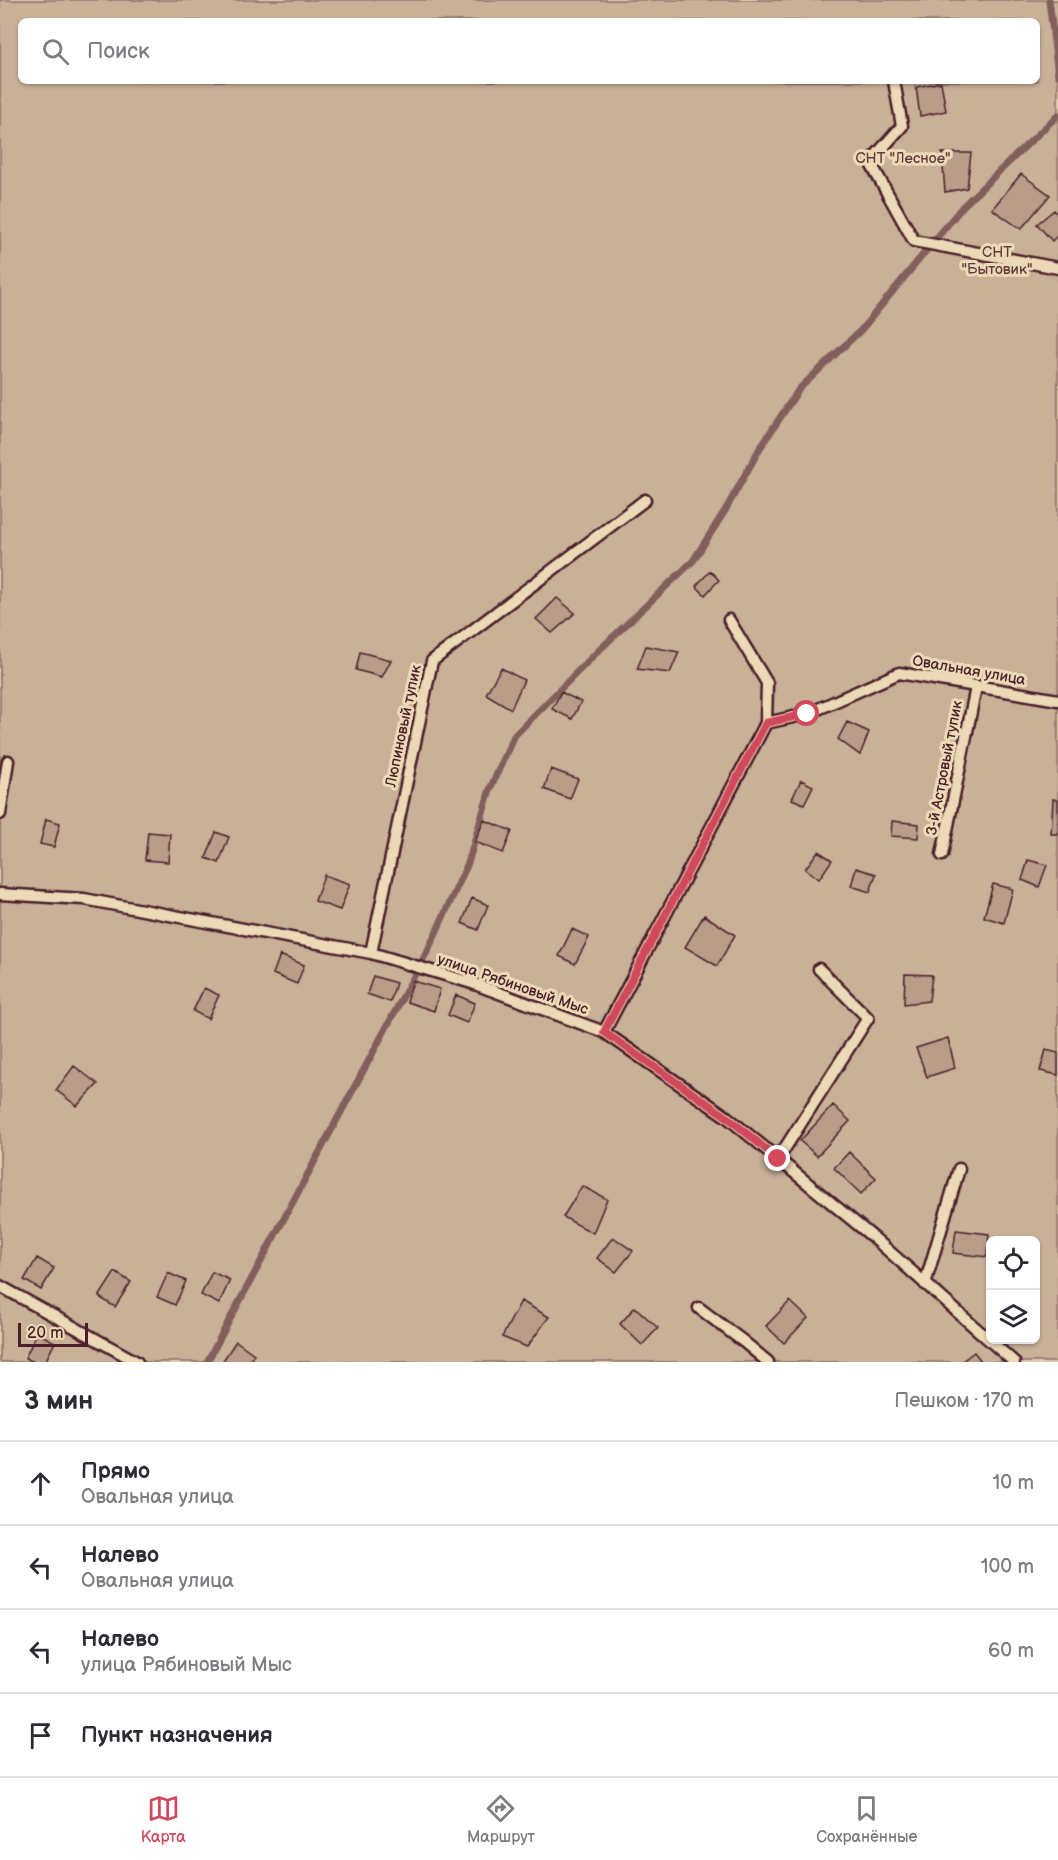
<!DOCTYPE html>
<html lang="ru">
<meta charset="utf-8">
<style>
:root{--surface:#fff;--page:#f2f2f3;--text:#2b2b33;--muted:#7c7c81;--line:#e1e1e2;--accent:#d1495b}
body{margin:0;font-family:"Balsamiq Sans",sans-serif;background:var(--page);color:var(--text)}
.controls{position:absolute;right:18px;bottom:18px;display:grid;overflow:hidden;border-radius:9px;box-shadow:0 2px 4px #0004}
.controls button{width:54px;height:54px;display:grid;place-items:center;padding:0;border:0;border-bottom:2px solid var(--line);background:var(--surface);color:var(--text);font:30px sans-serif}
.scale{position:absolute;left:18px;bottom:15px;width:70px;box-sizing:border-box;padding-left:6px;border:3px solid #4a1f2b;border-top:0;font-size:16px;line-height:21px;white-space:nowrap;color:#4a1f2b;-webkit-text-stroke:4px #ecd9b6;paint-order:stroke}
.stop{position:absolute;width:18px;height:18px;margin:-14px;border:4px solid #d1495b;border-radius:50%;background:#fff}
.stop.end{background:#d1495b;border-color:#fff;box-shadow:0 2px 6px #0008}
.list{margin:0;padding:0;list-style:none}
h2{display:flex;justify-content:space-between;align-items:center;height:78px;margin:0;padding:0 24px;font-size:26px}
h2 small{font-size:20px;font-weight:400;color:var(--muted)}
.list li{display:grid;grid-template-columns:39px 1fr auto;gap:18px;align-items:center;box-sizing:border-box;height:84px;padding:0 24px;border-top:2px solid var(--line)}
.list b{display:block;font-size:22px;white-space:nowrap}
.list p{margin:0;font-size:20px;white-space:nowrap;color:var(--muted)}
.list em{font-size:20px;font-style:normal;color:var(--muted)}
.icon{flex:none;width:33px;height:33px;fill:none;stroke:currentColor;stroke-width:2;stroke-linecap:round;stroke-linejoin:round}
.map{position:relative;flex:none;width:1058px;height:1362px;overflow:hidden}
.search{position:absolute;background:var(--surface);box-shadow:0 2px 4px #0004;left:18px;right:18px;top:18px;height:66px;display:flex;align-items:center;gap:15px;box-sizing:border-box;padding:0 21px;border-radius:9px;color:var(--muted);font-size:22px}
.sheet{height:414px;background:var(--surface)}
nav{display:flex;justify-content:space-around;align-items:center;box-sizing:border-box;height:84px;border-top:2px solid var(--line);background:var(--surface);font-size:16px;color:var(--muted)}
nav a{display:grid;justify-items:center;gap:3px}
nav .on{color:var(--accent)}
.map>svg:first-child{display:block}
.green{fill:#c9b198;stroke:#8a6862;stroke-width:1.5;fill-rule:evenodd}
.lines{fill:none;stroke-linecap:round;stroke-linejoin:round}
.stream{stroke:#825f5b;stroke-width:7}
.building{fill:#b89d89;stroke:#4a1f2b;stroke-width:1.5}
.service-casing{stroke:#4a1f2b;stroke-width:15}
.service{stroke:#ecd9b6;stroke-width:10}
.route{stroke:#d1495b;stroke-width:8}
.labels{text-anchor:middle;stroke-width:6;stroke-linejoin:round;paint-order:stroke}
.park-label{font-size:15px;fill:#633c41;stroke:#ecd9b6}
.street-label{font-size:15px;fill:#4a1f2b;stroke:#ecd9b6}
</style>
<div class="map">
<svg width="1058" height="1362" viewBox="0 0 1058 1362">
<rect width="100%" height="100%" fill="#e2ceae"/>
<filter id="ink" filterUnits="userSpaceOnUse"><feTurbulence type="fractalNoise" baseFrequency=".0167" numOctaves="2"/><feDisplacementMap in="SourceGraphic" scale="12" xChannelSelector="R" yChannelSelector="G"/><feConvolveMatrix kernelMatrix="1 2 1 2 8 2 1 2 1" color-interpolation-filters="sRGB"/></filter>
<g filter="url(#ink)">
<path class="green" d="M0,0h1058v1362h-1058zM21,21h1016v60h-1016zM990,1240h46v100h-46z"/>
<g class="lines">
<path class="stream" d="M1049,0l9,75
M207,1362l221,-412 40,-87 22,-74 24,-53 80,-81 99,-94 33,-52 34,-61 39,-59 62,-59 102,-124 95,-91"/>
</g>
<path class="building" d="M941,82l5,29 -26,5 -4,-29z
M942,153h29l-4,35 -22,4z
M1021,174l29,21 -29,34 -29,-20z
M1054,210l4,5v20l-6,6 -15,-17z
M710,571l9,9 -14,15 -9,-9z
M557,598l18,15 -23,20 -16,-14z
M646,646l33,6 -9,21 -33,-4z
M360,652l31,8 -9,17 -26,-7z
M501,668l23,12 -13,29 -25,-15z
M561,692l20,10 -9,17 -20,-10z
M847,722l22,10 -9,23 -22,-16z
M551,769l27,10 -8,20 -26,-10z
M801,780l12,6 -9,18 -12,-5z
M1053,799l5,1v34h-7z
M46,819l14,4 -6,24 -14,-3z
M484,820l28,11 -9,22 -28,-11z
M892,821l27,3 -1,14 -27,-2z
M148,832l22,2 -2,28 -23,-2z
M216,832l13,5 -10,26 -13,-5z
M818,851l14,9 -13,19 -14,-10z
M1028,860l19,5 -8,22 -17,-7z
M856,868l20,6 -6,18 -19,-6z
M324,875l26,9 -10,26 -25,-9z
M993,884l20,5 -9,34 -20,-6z
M472,898l16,7 -10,25 -16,-7z
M704,915l31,20 -18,31 -32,-19z
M572,929l17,8 -14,27 -16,-8z
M280,955l24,10 -7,19 -24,-10z
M905,974l27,1 -3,26 -25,3z
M373,976l23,7 -6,19 -23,-8z
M413,981l27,8 -6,22 -27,-9z
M204,988l15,7 -11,24 -15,-8z
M456,995l19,8 -8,20 -19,-8z
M948,1038l7,30 -28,9 -11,-29z
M1046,1050l12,3v22l-18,-4z
M74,1066l24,18 -21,22 -21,-16z
M833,1105l17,16 -33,35 -17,-15z
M849,1152l27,26 -15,16 -27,-26z
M582,1186l25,13 -14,34 -30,-16z
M956,1230l33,4 -2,23 -34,-4z
M613,1237l20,14 -17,21 -19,-14z
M37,1258l17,10 -13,22 -17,-10z
M115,1272l16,10 -16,25 -16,-10z
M212,1272l18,8 -11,24 -18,-9z
M168,1273l18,8 -11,24 -18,-8z
M521,1301l28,16 -22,30 -25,-10z
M790,1301l18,17 -24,25 -18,-17z
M635,1307l23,21 -16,17 -22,-21z
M37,1333l18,9 -10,20h-11l-9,-4z
M236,1341l18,13 -5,8h-27z
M974,1352l8,10h-21z"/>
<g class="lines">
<defs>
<path id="service" d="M894,81l8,45 -32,36 44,79 144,27
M729,620l38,63 -1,40
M0,814l8,-53
M942,855l34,-168
M0,894l84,5 287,54 101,30 132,49 123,85 147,121 140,124
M371,953l61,-292 213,-161
M604,1032l162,-309 41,-9 92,-41 159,27
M778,1159l90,-141 -49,-49
M925,1284l34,-115
M0,1286l137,76
M699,1308l45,34 24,20"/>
</defs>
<use href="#service" class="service-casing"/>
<use href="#service" class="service"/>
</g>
</g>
<g class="lines" filter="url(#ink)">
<path class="route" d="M778,1159l-51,-42 -123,-85 162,-309 41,-9"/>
</g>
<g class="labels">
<g class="park-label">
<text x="903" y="163">СНТ "Лесное"</text>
<text x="997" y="257">СНТ<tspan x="997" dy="17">"Бытовик"</tspan></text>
</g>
<g class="street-label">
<text transform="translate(969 670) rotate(10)" y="5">Овальная улица</text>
<text transform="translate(403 726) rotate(-78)" y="5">Люпиновый тупик</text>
<text transform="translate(944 768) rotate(-79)" y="5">3-й Астровый тупик</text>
<text transform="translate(513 984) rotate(19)" y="5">улица Рябиновый Мыс</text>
</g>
</g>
</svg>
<div class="controls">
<button><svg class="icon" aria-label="locate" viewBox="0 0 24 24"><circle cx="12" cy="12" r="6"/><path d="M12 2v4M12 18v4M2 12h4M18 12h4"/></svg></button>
<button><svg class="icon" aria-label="layers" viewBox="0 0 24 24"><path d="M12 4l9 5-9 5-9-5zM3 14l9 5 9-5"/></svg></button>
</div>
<div class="scale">20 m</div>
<div class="stop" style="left:807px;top:714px"></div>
<div class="stop end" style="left:778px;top:1159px"></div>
<div class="search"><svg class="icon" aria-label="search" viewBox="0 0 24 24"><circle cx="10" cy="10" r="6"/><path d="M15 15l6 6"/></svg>Поиск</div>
</div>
<section class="sheet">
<h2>3 мин<small>Пешком · 170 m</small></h2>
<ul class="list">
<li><svg class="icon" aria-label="ahead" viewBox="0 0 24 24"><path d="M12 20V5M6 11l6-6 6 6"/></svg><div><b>Прямо</b><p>Овальная улица</p></div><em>10 m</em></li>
<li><svg class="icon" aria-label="left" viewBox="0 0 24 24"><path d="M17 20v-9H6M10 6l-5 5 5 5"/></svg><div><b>Налево</b><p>Овальная улица</p></div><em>100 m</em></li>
<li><svg class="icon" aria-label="left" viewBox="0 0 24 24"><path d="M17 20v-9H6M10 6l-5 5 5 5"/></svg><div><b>Налево</b><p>улица Рябиновый Мыс</p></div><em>60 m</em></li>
<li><svg class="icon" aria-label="arrive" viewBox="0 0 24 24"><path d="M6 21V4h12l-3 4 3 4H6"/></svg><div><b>Пункт назначения</b></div></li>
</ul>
</section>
<nav>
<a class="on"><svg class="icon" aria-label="map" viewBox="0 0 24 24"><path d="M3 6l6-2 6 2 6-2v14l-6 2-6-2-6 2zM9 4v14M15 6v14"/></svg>Карта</a>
<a><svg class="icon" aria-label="directions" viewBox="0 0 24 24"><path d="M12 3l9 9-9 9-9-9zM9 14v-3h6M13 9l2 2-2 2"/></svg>Маршрут</a>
<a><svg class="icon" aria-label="saved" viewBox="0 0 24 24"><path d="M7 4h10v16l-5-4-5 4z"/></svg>Сохранённые</a>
</nav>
